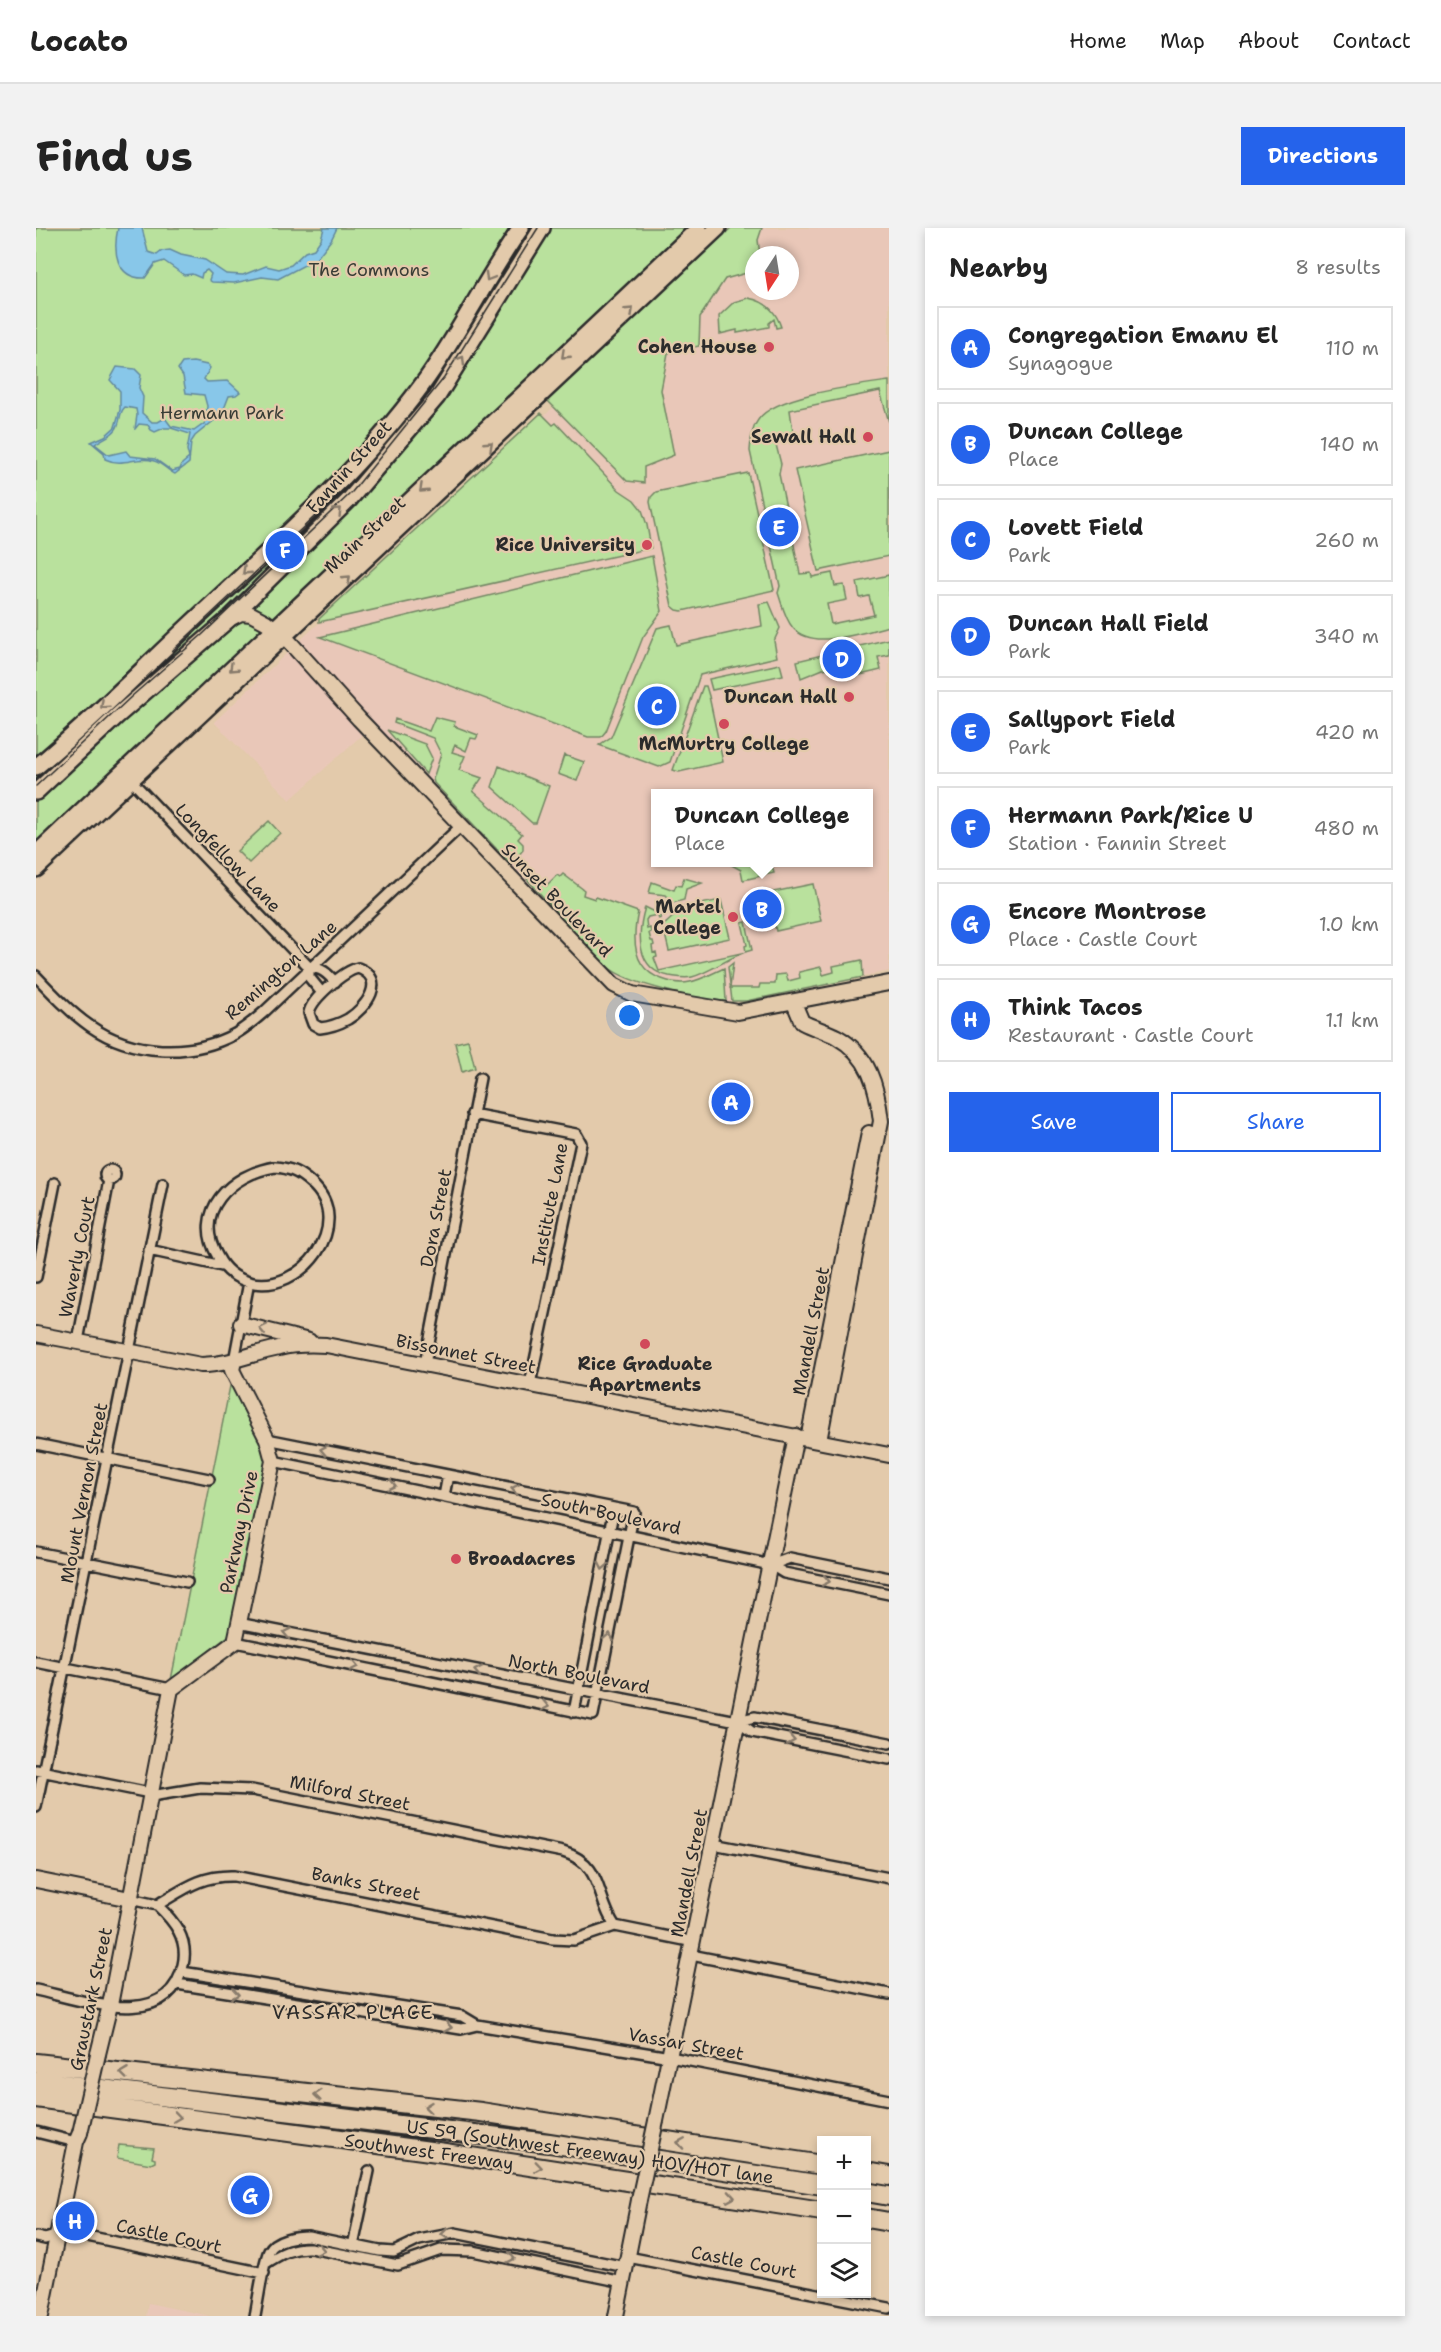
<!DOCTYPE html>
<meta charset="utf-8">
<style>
:root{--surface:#fff;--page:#f2f2f2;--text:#222;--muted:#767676;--line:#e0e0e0;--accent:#2563eb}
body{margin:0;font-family:"Shantell Sans",sans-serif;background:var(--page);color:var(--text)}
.controls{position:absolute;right:18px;bottom:18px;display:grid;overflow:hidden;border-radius:0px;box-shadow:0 3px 9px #0003}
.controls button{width:54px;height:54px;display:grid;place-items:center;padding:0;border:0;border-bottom:2px solid var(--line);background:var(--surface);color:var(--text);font:30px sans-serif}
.compass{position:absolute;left:709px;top:18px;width:54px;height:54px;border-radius:50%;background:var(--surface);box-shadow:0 3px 9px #0003;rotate:192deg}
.you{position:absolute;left:594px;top:788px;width:21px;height:21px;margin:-15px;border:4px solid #fff;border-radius:50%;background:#1a73e8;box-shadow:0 0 0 9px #1a73e833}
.badge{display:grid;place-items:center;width:39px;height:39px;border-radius:50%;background:var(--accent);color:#fff;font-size:20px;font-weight:700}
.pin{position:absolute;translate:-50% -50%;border:3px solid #fff;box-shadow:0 2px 6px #0006}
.popup{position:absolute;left:615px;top:561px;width:222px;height:78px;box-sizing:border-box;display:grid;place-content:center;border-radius:0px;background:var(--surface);filter:drop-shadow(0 2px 4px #0005);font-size:20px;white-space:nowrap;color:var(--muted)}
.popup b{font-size:22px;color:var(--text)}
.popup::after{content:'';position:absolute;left:50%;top:100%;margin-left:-12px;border:12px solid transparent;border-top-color:var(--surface)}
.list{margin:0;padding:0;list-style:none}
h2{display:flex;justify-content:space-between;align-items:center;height:78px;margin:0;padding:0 24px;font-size:26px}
h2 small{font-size:20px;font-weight:400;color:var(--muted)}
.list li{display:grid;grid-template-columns:39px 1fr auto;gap:18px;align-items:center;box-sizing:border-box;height:84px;margin:0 12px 12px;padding:0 12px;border:2px solid var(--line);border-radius:0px}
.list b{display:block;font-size:22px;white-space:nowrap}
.list p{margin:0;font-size:20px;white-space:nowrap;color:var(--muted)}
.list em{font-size:20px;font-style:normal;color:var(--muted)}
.actions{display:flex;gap:12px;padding:18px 24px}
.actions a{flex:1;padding:14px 0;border:2px solid var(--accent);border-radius:0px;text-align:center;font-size:21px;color:var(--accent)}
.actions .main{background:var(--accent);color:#fff}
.icon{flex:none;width:33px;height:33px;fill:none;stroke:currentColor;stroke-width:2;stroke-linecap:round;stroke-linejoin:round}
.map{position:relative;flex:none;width:853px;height:2088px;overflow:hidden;border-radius:0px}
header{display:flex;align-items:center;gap:36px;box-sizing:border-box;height:84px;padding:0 30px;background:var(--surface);border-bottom:2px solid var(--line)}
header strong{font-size:28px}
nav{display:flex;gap:33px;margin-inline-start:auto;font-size:21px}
.intro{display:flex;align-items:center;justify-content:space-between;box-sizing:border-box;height:144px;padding:0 36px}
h1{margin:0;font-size:42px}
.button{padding:15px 27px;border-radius:0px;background:var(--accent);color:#fff;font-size:21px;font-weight:700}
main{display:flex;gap:36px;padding:0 36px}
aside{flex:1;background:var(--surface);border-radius:0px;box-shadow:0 3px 9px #0003}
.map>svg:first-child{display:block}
.built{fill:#e9c7b8;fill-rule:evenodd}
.green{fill:#b9e19d;stroke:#728664;stroke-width:1.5}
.water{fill:#88c7e9;stroke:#63899d;stroke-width:1.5;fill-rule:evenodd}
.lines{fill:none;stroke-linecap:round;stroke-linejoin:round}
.street-casing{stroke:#2b2b2b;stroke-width:14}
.secondary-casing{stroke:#2b2b2b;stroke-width:18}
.primary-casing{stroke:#2b2b2b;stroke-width:20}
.highway-casing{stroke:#2b2b2b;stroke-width:22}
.street{stroke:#e3caab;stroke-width:9}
.secondary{stroke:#e3caab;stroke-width:14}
.primary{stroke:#e3caab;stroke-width:15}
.highway{stroke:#e3caab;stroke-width:18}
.tram{stroke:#2b2b2b;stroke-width:1.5}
.secondary-bridge-casing{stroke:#2b2b2b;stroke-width:18;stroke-linecap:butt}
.secondary-bridge{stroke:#e3caab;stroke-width:14}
.oneway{stroke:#877a6b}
.poi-dot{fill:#d1495b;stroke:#e3caab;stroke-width:2}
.labels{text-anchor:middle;stroke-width:4.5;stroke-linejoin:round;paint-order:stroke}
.park-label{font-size:18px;fill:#393d36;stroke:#e3caab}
.poi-label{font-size:18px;font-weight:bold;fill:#2b2b2b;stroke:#e3caab;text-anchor:end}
.street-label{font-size:18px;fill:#2b2b2b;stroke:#e3caab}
.neighbourhood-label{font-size:20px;letter-spacing:1.5px;fill:#2b2b2b;stroke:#e3caab}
</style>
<header>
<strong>Locato</strong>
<nav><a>Home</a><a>Map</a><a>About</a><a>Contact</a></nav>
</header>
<div class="intro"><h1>Find us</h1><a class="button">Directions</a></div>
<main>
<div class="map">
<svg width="853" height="2088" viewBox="0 0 853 2088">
<rect width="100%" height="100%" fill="#e3caab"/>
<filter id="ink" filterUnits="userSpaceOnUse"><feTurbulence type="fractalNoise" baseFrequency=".0167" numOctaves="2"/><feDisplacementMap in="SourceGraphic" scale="12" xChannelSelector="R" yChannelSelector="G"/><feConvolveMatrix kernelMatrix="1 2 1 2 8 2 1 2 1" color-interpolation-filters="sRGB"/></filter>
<g filter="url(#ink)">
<path class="built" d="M709,0h144v743l-143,30h-35l-98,-26 -239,-251 -84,76 -76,-78 93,-88 196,-178 96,-93zM718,27h36v36h-36zM620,566h212v68h-212z
M112,2075l62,13h-64z"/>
<path class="green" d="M0,0h650l-650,616z
M695,0h31l-4,12 2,15h-6v16l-29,8 -25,38 -1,29 -31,7 -7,37 13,65 -30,12v16l-17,-2 -80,-81z
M712,70c18,3 28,13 33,29l-5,1 -2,-9 -5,4v4l-32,6v-3l-17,4 -1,-18 15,-14z
M853,153v41l-9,-31 -90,19 3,22 -19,5 7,27 -2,10 21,100 11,-1 1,4 20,-4 3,13 9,-1 3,15 -20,4 4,20 43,-9 -5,-19 -9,2 -3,-16 32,-7v51c-26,6 -76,25 -96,2 -8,-9 -11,-24 -15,-35l2,-7 -30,-135c1,-11 1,-22 8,-31 16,-25 101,-35 131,-39z
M505,185l12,12 3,-2 63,67 15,10 8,10 5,15 4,23 -332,74v-3z
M853,222v106l-71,15 -23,-101z
M712,245l26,117 -92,21 -5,-1 -5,-4 -22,-104 1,-5 5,-5z
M616,328l10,55 -19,26 -37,94 -5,6h-13l-268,-100z
M733,374l11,26 -6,13 3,16 -77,18 -30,87 -11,5 -60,-22 12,-8 46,-109 14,-3 5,20 86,-19 -3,-22z
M853,411v16l-11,2 3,13 -25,6 -3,-13 -30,6 -22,9 -4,-17z
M744,436l3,11 -71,15 -3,-11z
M667,458h3l3,10 14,66 -44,10 -6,-2z
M399,489l20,5 -1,4 24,9 -2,4 -5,-1 -5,13 -11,-6 -3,7 13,4 -6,14 23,8 -9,13 49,43 -4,5 5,5v6l-12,14 -77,-81 -1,-4 8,-25 -8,-16 -39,-15 1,-4 34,12z
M351,502l38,14 7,14 -6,16z
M528,527l20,7 -7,19 -19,-7z
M463,538l50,20 -13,37h-4l-40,-36z
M233,593l11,12 -31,30 -12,-12z
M692,635h43l3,10 -31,7 -2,-10z
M496,646l14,12 11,-11 3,2 3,-3 21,16 -1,5 12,4 1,-2 42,15c-6,27 -6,57 24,67 8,3 19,5 28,3 11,-2 23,-9 34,-14l2,33c-25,0 -100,-18 -118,-34 -28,-25 -56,-61 -81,-88z
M648,650l18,5 -16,6 -2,11 -11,3 -7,-8 -17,-2 3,-11 22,8 2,-5 5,1z
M777,656l8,37 -45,10 -8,-38z
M685,672l9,38 -61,13 -6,-25 11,-10v-7z
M609,679l14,7 2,4 -2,1 -2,-4 -9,2 -2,3 1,9 3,-1 1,4 -2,1 2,8h2l1,4 -2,1 1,7 3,-1 1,5 -3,1 5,13 87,-19 -1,-6 2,-1 -5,-22 4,-1 6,28c-21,5 -39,21 -60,27 -7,2 -15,0 -23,-1 -33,-6 -32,-42 -24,-69z
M826,732l1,17 -117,24h-14l-4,-34 5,-4 -3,25h29l1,-4h15l1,-9 10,-1 2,7 12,-3 -1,-6 22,-5 2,8 11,-3 -1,-6z
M432,812l7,28 -13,4 -7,-29z
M194,1158l4,2 32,64v9l-35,167 -3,8 -57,44z
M83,1917l35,3 -2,10 3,1v3l-4,2 -34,-6z"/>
<path class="water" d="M82,0h24l6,24 9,3 5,-4 8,-1 11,5 24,5 21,14 17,1 23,-9 13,3 12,-4 14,-13 9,-3 7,-10 3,-11h13l-6,12 -15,19 -38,20 -16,-2 -28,6 -22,-1 -3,-2 2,-6 -4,-4 -5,3 -1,5 -9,-4 -8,1 -20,-14 -9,3 -10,14c-30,1 -32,-28 -27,-50z
M157,134l14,3 3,3 -6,11 3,3 21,-1 12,11 -4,3 -7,1 -7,18 -27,22 -4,6 -2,21 -14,11c-7,-3 -13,-11 -21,-13 -18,-6 -30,7 -49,-2l-1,-6 -13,-11 14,-6 10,-9 5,-17v-19l-10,-11 7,-13 18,2 6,6 -2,13 4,9 -1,16 10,9h6l7,-4 6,8 23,5 11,-8 2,-17 -3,-11 -18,-2 -3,-17 -5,-7 4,-6zM89,179l11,2 1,6 -2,14 4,-5 9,1 3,5 4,2 9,-4h7l19,6 -3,16 2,8 -7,6 -2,5 -8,2 -17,-12 -25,-3 -4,-5 -17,4 -14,-11c6,-5 20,-9 23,-19 3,-7 1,-12 7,-18z"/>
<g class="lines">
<defs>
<path id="street" d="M93,550l180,189
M273,739c13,1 18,6 26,15
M273,739v10l13,16
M322,740c30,11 8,40 -10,51 -9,5 -18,8 -28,9l-7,-4 -4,-11c2,-14 35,-42 49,-45z
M0,748c17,18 34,36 54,50 42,29 100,32 145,8 10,-6 20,-14 29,-22l197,-186
M436,886l104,20 5,9 -51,241
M239,939c16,1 25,6 36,16 46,40 -10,113 -62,99 -14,-4 -25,-13 -31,-25 -27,-45 13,-83 57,-90z
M69 947a5 5 0 1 1 10 0a5 5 0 1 1-10 0Z
M113,1022l73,16
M0,1049l19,-94
M42,1113l31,-161
M198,1133l15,-79
M389,1136l55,-286
M0,1216l173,35
M237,1233l498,104 13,8 105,21
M408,1268l4,-21
M0,1324l151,30
M735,1337l19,-7 99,20
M202,1395l499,98 18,-4 134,26
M199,1414l358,73 41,-203 -367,-73
M0,1434l135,27
M538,1484l40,-204
M701,1493l15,11 137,27
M0,1542l109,22 6,4 49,-8 52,2 311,62c41,12 32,45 52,74
M0,1579l127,-623
M677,1616l176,34
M94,1671l27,6c27,-16 44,-30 77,-29l319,63 21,1 41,-14 79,16
M655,1727l198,39
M146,1744l280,44 15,9
M141,1756l284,45 16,-4 193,32 219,43
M0,1762c46,10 133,43 147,-25 6,-26 -9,-44 -26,-60
M0,1904l40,10
M0,2009l9,2 23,-7 196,41
M317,2018l16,-75
M592,2029l261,51
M230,2035c14,-9 27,-16 44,-15l88,17 43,-15 32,1 150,31
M219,2088c3,-15 8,-53 14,-65 6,-12 27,-15 39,-15l72,15 14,1 25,-12 36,-7 171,34"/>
<path id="secondary" d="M193,391l12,-6 10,1 15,8 19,15 74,82 255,266 18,9 106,18 151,-29
M758,775l8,19c11,6 24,9 35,15 32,18 40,49 44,84l-62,320
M205,1096l68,17
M0,1106l165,31c28,0 51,-12 78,-17 16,-4 31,-4 47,-3l563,110
M772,1211l61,-306
M0,1652l94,19
M62,1826l12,-49 61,-316 64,-47 38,-181 -6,-22 -35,-69 2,-9
M620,1893l140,-685
M5,2088l35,-174 4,-9
M580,2088l23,-116"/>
<path id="primary" d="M0,539c57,-47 109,-101 163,-151 78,-73 159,-144 223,-231 37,-50 63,-106 99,-157
M0,564l81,-76 112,-97 120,-119 88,-103 105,-169
M0,626l663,-626
M0,641c228,-213 455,-427 682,-641"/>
<path id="highway" d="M0,1835l445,49 341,53
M0,1853l513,62 273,42
M0,1870l409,55 377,58
M830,1944l23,4
M830,1964l23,4
M830,1990l23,4"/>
</defs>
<use href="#street" class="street-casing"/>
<use href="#secondary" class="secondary-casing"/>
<use href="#primary" class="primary-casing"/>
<use href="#highway" class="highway-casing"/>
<use href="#street" class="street"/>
<use href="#secondary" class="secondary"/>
<use href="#primary" class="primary"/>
<use href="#highway" class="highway"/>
<path class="tram" d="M136,423l175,-165
M0,558l96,-90 70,-61 150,-143 92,-114 94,-150"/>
<defs>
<path id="secondary-bridge" d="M44,1905l18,-79
M603,1972l17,-79"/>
</defs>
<use href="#secondary-bridge" class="secondary-bridge-casing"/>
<use href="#secondary-bridge" class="secondary-bridge"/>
</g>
<defs><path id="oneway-chevron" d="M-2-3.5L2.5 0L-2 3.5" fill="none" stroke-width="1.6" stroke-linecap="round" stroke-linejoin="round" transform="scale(1.5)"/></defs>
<g class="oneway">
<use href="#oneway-chevron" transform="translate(453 49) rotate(120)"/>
<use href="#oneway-chevron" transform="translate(594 83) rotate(-43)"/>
<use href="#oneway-chevron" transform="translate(529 127) rotate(137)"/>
<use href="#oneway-chevron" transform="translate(425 132) rotate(-58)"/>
<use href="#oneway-chevron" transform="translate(453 217) rotate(-43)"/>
<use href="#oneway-chevron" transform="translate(387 261) rotate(137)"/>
<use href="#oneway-chevron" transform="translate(302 283) rotate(-45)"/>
<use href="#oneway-chevron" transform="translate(210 343) rotate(137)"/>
<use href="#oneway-chevron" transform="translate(311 351) rotate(-43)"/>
<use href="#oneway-chevron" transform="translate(197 440) rotate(137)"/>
<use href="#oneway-chevron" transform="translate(68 477) rotate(137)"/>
<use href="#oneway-chevron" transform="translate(227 1101) rotate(-168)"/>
<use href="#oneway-chevron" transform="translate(288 1222) rotate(-169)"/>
<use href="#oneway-chevron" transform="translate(356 1257) rotate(12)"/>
<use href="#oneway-chevron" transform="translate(479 1261) rotate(-169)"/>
<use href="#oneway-chevron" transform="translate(567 1338) rotate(101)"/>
<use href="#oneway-chevron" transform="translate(790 1353) rotate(11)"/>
<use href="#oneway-chevron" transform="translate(251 1405) rotate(-169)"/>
<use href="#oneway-chevron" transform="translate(573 1409) rotate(-78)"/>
<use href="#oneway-chevron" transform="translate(318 1438) rotate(12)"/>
<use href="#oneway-chevron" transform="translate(442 1443) rotate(-169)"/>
<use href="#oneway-chevron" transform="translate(509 1478) rotate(12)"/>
<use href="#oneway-chevron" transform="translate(755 1512) rotate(11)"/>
<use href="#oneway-chevron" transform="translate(199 1766) rotate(9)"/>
<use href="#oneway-chevron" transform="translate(412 1799) rotate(9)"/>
<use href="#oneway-chevron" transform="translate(88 1845) rotate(-173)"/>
<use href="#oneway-chevron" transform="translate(282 1867) rotate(-174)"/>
<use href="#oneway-chevron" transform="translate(392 1879) rotate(-174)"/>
<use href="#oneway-chevron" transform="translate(141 1889) rotate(8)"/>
<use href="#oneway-chevron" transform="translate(645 1915) rotate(-171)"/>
<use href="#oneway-chevron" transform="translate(502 1939) rotate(8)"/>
<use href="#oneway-chevron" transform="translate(695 1969) rotate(9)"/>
<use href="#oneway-chevron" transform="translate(409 2006) rotate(173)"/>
<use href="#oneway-chevron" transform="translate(285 2022) rotate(12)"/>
<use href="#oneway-chevron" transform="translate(475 2030) rotate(11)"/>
</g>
</g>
<g class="poi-dot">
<circle cx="733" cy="119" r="6"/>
<circle cx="832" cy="209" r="6"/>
<circle cx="611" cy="317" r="6"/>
<circle cx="813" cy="469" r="6"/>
<circle cx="688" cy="496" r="6"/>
<circle cx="697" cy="689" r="6"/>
<circle cx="609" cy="1116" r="6"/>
<circle cx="420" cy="1331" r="6"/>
</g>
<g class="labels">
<g class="park-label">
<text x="333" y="48">The Commons</text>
<text x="186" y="191">Hermann Park</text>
</g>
<g class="poi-label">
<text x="721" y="125">Cohen House</text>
<text x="820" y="215">Sewall Hall</text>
<text x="599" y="323">Rice University</text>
<text x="801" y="475">Duncan Hall</text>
<text x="688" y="522" text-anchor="middle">McMurtry College</text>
<text x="685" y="685">Martel<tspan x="685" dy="21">College</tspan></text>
<text x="609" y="1142" text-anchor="middle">Rice Graduate<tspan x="609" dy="21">Apartments</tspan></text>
<text x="432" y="1337" text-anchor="start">Broadacres</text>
</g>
<g class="street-label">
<text transform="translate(313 239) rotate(-48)" y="6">Fannin Street</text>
<text transform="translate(329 307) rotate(-43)" y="6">Main Street</text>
<text transform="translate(192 630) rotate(46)" y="6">Longfellow Lane</text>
<text transform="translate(521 672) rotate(46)" y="6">Sunset Boulevard</text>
<text transform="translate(245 742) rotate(-41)" y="6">Remington Lane</text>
<text transform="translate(514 976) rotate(-79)" y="6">Institute Lane</text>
<text transform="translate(400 990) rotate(-79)" y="6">Dora Street</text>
<text transform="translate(41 1029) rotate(-79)" y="6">Waverly Court</text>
<text transform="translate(775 1103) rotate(-79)" y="6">Mandell Street</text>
<text transform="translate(430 1126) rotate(11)" y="6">Bissonnet Street</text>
<text transform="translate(48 1265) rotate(-79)" y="6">Mount Vernon Street</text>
<text transform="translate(575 1286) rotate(12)" y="6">South Boulevard</text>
<text transform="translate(203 1304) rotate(-78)" y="6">Parkway Drive</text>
<text transform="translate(543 1446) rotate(11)" y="6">North Boulevard</text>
<text transform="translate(314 1565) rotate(11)" y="6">Milford Street</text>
<text transform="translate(653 1645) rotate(-79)" y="6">Mandell Street</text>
<text transform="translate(330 1656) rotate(11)" y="6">Banks Street</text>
<text transform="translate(55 1771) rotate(-78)" y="6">Graustark Street</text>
<text transform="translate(650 1816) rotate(10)" y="6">Vassar Street</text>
<text transform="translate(393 1924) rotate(8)" y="6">Southwest Freeway</text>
<text transform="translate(554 1924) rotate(8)" y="6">US 59 (Southwest Freeway) HOV/HOT lane</text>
<text transform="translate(133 2008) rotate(12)" y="6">Castle Court</text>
<text transform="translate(708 2034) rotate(11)" y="6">Castle Court</text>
</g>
<g class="neighbourhood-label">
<text x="317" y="1791">VASSAR PLACE</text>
</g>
</g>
</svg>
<div class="controls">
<button>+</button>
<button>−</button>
<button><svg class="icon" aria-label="layers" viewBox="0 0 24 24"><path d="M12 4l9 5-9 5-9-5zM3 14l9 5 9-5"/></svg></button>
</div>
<svg class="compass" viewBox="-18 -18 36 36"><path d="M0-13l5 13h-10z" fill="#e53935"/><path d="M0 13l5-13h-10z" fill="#767676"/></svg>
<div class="you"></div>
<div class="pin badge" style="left:695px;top:874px">A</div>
<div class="pin badge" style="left:726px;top:681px">B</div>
<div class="popup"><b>Duncan College</b>Place</div>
<div class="pin badge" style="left:621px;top:478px">C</div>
<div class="pin badge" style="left:806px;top:431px">D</div>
<div class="pin badge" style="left:743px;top:299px">E</div>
<div class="pin badge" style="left:249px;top:322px">F</div>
<div class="pin badge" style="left:214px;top:1967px">G</div>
<div class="pin badge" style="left:39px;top:1993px">H</div>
</div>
<aside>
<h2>Nearby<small>8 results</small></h2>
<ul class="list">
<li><span class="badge">A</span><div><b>Congregation Emanu El</b><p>Synagogue</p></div><em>110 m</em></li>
<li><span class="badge">B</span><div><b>Duncan College</b><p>Place</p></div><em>140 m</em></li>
<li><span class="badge">C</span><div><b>Lovett Field</b><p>Park</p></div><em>260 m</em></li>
<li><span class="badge">D</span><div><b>Duncan Hall Field</b><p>Park</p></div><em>340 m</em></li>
<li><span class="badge">E</span><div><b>Sallyport Field</b><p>Park</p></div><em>420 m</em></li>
<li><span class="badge">F</span><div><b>Hermann Park/Rice U</b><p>Station · Fannin Street</p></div><em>480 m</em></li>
<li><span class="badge">G</span><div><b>Encore Montrose</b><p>Place · Castle Court</p></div><em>1.0 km</em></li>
<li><span class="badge">H</span><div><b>Think Tacos</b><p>Restaurant · Castle Court</p></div><em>1.1 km</em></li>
</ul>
<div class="actions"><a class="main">Save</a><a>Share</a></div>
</aside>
</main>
